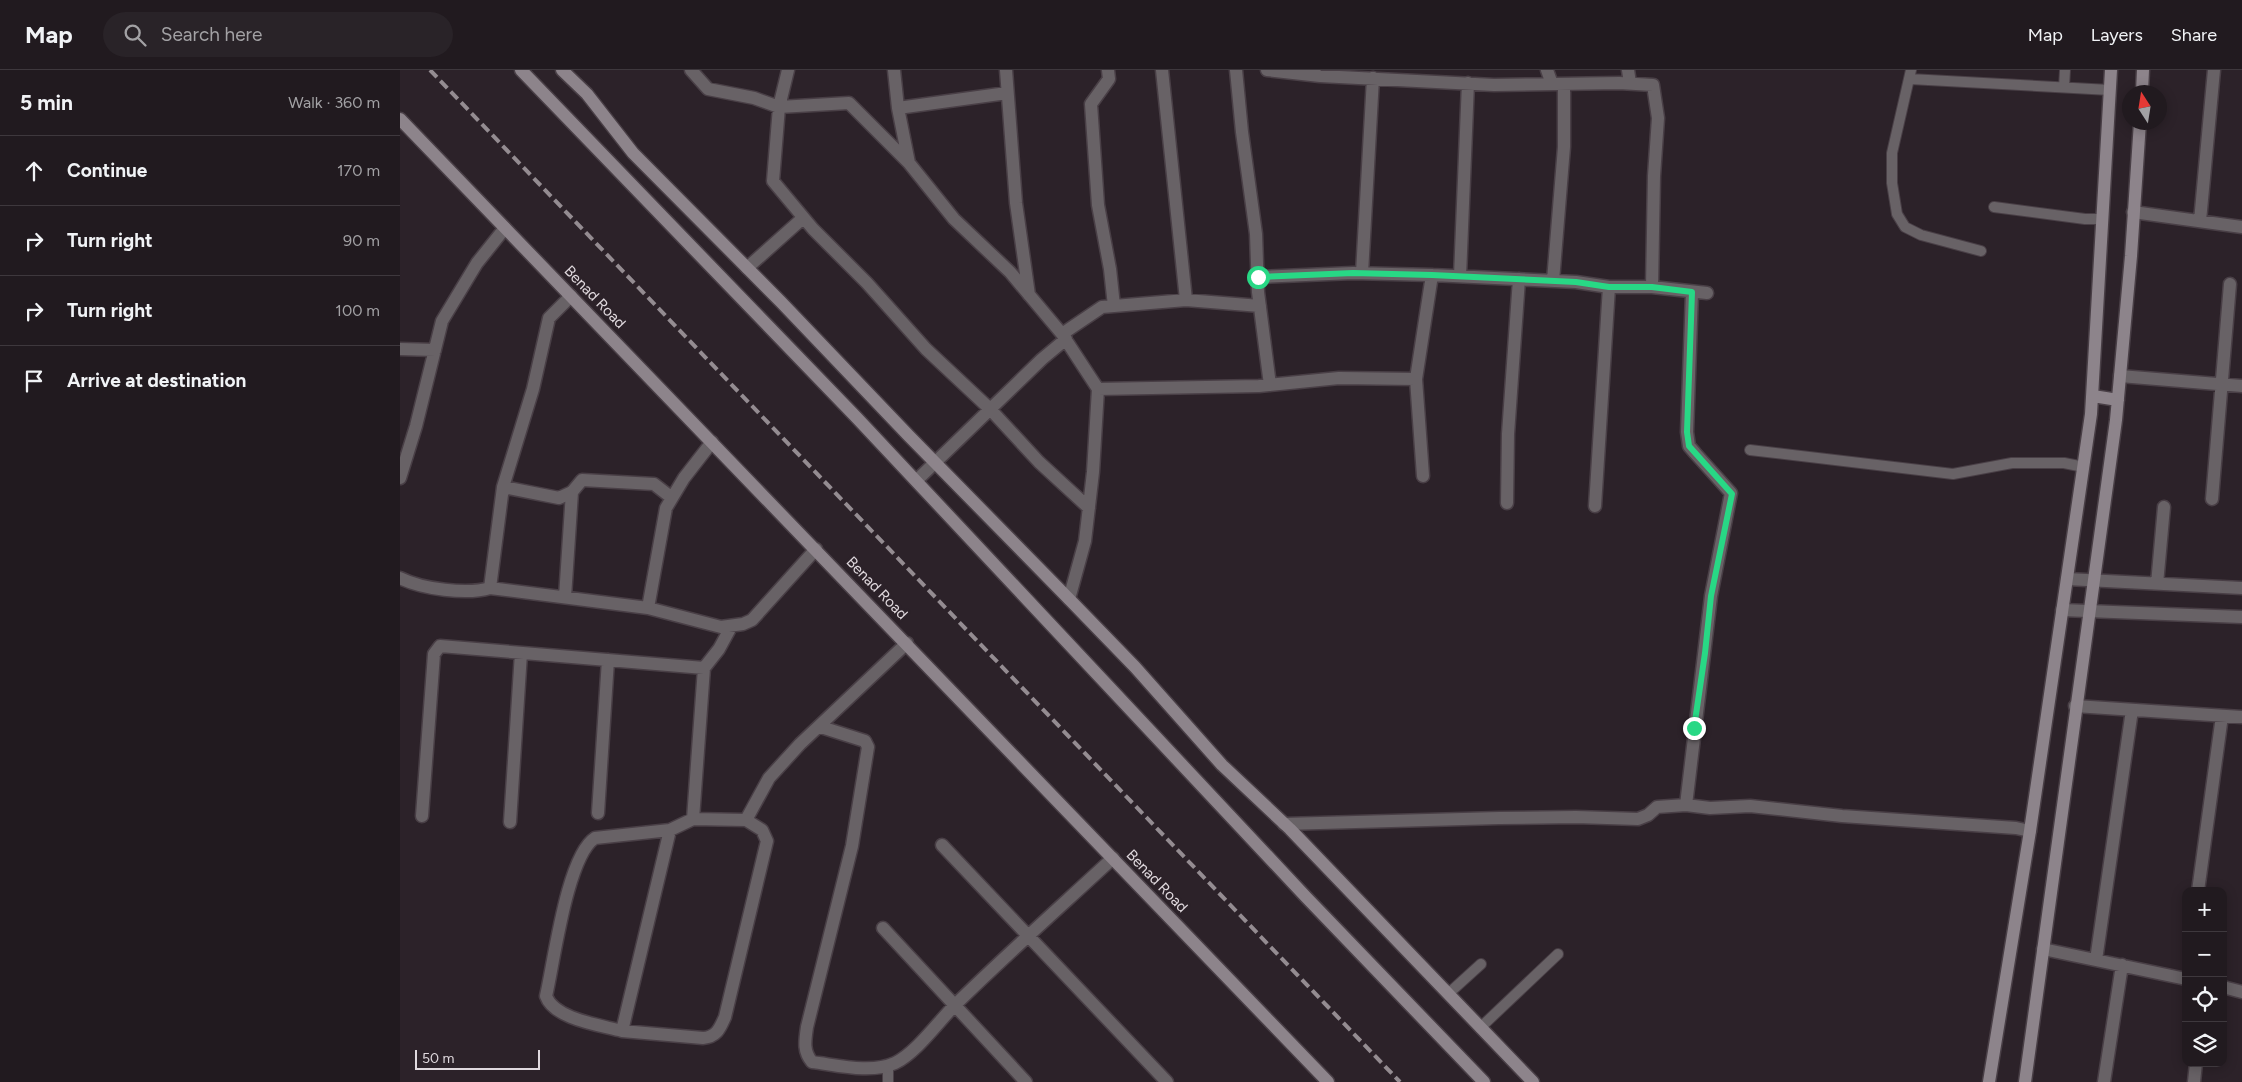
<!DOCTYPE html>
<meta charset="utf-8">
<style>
:root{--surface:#211a1f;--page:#292328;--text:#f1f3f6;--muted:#a2a1a4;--line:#3e383d}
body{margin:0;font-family:Figtree,sans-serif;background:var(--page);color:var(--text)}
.controls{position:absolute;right:15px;bottom:15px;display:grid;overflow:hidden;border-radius:10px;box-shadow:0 2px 12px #0003}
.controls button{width:45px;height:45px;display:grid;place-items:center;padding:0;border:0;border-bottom:1px solid var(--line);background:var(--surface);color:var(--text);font:25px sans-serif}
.compass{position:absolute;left:1722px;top:15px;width:45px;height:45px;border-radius:50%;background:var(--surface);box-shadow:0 2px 12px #0003;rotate:348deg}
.scale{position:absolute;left:15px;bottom:12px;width:125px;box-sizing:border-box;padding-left:5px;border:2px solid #e0d9de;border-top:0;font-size:14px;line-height:18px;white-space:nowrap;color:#e0d9de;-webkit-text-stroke:4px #2c2229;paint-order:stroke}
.stop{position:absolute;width:15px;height:15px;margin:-11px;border:4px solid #28d885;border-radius:50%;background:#fff}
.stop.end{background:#28d885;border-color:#fff;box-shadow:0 1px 5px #0008}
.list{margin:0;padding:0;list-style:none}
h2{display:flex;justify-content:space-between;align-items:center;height:65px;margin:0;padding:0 20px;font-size:21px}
h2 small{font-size:16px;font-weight:400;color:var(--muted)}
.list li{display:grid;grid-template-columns:32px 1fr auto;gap:15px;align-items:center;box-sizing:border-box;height:70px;padding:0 20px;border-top:1px solid var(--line)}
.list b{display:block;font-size:19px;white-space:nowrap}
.list em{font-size:16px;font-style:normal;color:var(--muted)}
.icon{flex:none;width:28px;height:28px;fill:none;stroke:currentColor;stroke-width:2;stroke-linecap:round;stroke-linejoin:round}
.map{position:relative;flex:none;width:1842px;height:1012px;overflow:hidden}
header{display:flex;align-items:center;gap:30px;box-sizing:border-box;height:70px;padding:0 25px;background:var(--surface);border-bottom:1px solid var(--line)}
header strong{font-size:24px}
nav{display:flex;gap:28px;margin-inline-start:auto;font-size:18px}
.search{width:350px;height:45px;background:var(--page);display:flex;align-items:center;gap:12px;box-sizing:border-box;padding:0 18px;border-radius:28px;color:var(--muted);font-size:19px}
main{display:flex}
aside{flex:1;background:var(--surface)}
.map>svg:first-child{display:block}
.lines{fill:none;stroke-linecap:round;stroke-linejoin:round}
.lane-casing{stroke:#493f46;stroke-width:12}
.street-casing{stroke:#493f46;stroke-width:15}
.secondary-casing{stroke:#493f46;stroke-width:15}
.lane{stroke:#686266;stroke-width:10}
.street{stroke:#686266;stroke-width:12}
.secondary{stroke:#8d848b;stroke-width:12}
.rail{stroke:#948c91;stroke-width:4;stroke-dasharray:10 5;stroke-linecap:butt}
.route{stroke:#28d885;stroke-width:6}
.labels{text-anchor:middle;stroke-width:5;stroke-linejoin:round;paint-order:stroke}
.street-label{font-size:15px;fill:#e0d9de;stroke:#2c2229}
</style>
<header>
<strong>Map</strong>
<div class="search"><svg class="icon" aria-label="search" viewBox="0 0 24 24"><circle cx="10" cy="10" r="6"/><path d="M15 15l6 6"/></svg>Search here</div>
<nav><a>Map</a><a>Layers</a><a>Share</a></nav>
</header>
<main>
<aside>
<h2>5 min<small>Walk · 360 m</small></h2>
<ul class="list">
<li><svg class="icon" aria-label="ahead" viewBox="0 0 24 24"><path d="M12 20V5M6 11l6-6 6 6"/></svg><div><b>Continue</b></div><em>170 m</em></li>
<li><svg class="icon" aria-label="right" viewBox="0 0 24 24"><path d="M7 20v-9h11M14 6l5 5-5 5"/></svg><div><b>Turn right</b></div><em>90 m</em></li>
<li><svg class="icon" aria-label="right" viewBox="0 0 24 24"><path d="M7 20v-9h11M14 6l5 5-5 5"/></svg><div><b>Turn right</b></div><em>100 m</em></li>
<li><svg class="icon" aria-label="arrive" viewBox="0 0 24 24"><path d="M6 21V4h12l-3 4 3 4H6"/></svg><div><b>Arrive at destination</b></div></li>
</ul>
</aside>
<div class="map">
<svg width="1842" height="1012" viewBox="0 0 1842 1012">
<rect width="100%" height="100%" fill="#2c2229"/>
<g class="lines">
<defs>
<path id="lane" d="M1511,0l-19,83v30l5,31 8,13 16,8 60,16
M1510,9l200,11
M1664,17l1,-17
M1594,137l91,12h18
M1350,380l203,24 59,-11h52l20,4
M1048,924l33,-30
M1080,958l78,-74
M488,995v17"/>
<path id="street" d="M291,0l17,19 46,9 25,9 70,-4 60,60 45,56 56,53 52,62 36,55 -5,83 -8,69 -16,58
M388,0l-9,37 -6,74 40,48 54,54 59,66 64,60 49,53 50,46
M494,0l4,38 11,55
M606,0l10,133 13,92
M708,0l1,9 -18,25 7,101 12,64 4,37
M762,0l24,230
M836,0l6,62 14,102 2,58 12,93
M867,0l53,6 174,9 125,-2 34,2 5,33 -4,58 -2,111
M1147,0l5,14
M1228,0l2,13
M498,38l109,-15
M1733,142l109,15
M1800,151l14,-151
M347,198l56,-50
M962,203l11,-195
M1060,206l8,-193
M858,207l95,-4 79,2 144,7 33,5h43l55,6
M1153,211l11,-134v-63
M662,264l40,-27 84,-7 74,6
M0,279l35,1
M1720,306l122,10
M1016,309l16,-104
M698,319l161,-3 80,-8 77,1 7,97
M0,408l16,-52 26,-105 35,-58 28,-35
M517,410l125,-121 24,-20
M103,417l56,11 13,-6 10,-12 72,4 18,14
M1812,429l18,-215
M1107,433l1,-69 11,-155
M1195,436l14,-219
M0,508c22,11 67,17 90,10l158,20 73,19 22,-3 9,-4 64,-71
M1667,509l175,9
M1757,514l7,-77
M90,518l13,-101 30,-98 16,-71 22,-22
M165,527l7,-105
M248,538l18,-100 18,-30 28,-36
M1662,540l180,7
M1675,636l167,11
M421,657l44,14 3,6 -16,99 -45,181c-2,14 -4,24 5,35 25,3 59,12 83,1 21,-10 43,-41 60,-58 51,-50 105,-98 158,-147
M1286,735l25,-209 20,-103 -36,-40 -6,-7 -2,-14 5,-140
M198,743l10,-153
M22,746l12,-162 6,-8 264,22
M293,749l11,-151 15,-19 12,-22
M110,752l11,-169
M884,754l215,-6 77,-1 62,2 10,-4 9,-8 29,-2 24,3 40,-2 92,10 174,12 14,3
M270,760l-48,201c-22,-6 -68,-12 -76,-35 8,-34 21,-140 49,-158l75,-8 23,-11 53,1 23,-42 31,-34 107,-101
M542,775l225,237
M1798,821l24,-175
M483,858l143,154
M1643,879l143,30
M1696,890l36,-250
M1823,917l19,5
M222,961l81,7c14,-1 17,-10 22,-21l42,-176 -5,-11 -16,-10
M1704,1012l18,-117
M1794,1012l2,-19"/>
<path id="secondary" d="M121,0l336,348 449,479 178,185
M162,0l25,24 46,59 148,149 128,134 160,163 66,68 87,98 68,64 243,253
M1742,22l1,-22
M0,49l928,963
M1693,326l25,4
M1589,1012l41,-251 61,-417 20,-344
M1625,1012l91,-662 15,-164 9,-134"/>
</defs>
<use href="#lane" class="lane-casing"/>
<use href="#street" class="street-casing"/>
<use href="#secondary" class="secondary-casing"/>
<use href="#lane" class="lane"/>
<use href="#street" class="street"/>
<use href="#secondary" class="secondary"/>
<path class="rail" d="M30,0l970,1012"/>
</g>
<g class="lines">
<path class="route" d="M858,207l95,-4 79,2 144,7 33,5h43l40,5 -5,140 2,14 43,48 -21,102 -6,57 -11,75"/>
</g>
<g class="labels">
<g class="street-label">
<text transform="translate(195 227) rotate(46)" y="5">Benad Road</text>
<text transform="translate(477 518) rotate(46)" y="5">Benad Road</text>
<text transform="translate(757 811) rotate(46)" y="5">Benad Road</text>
</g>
</g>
</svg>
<div class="controls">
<button>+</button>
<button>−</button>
<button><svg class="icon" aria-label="locate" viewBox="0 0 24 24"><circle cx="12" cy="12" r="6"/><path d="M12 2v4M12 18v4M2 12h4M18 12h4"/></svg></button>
<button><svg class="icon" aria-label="layers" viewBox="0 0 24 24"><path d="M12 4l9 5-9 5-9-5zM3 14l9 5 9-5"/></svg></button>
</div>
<svg class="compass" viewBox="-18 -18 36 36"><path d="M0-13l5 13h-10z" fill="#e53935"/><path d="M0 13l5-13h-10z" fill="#a2a1a4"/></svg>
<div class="scale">50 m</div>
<div class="stop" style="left:858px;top:207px"></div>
<div class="stop end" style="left:1294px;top:658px"></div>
</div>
</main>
